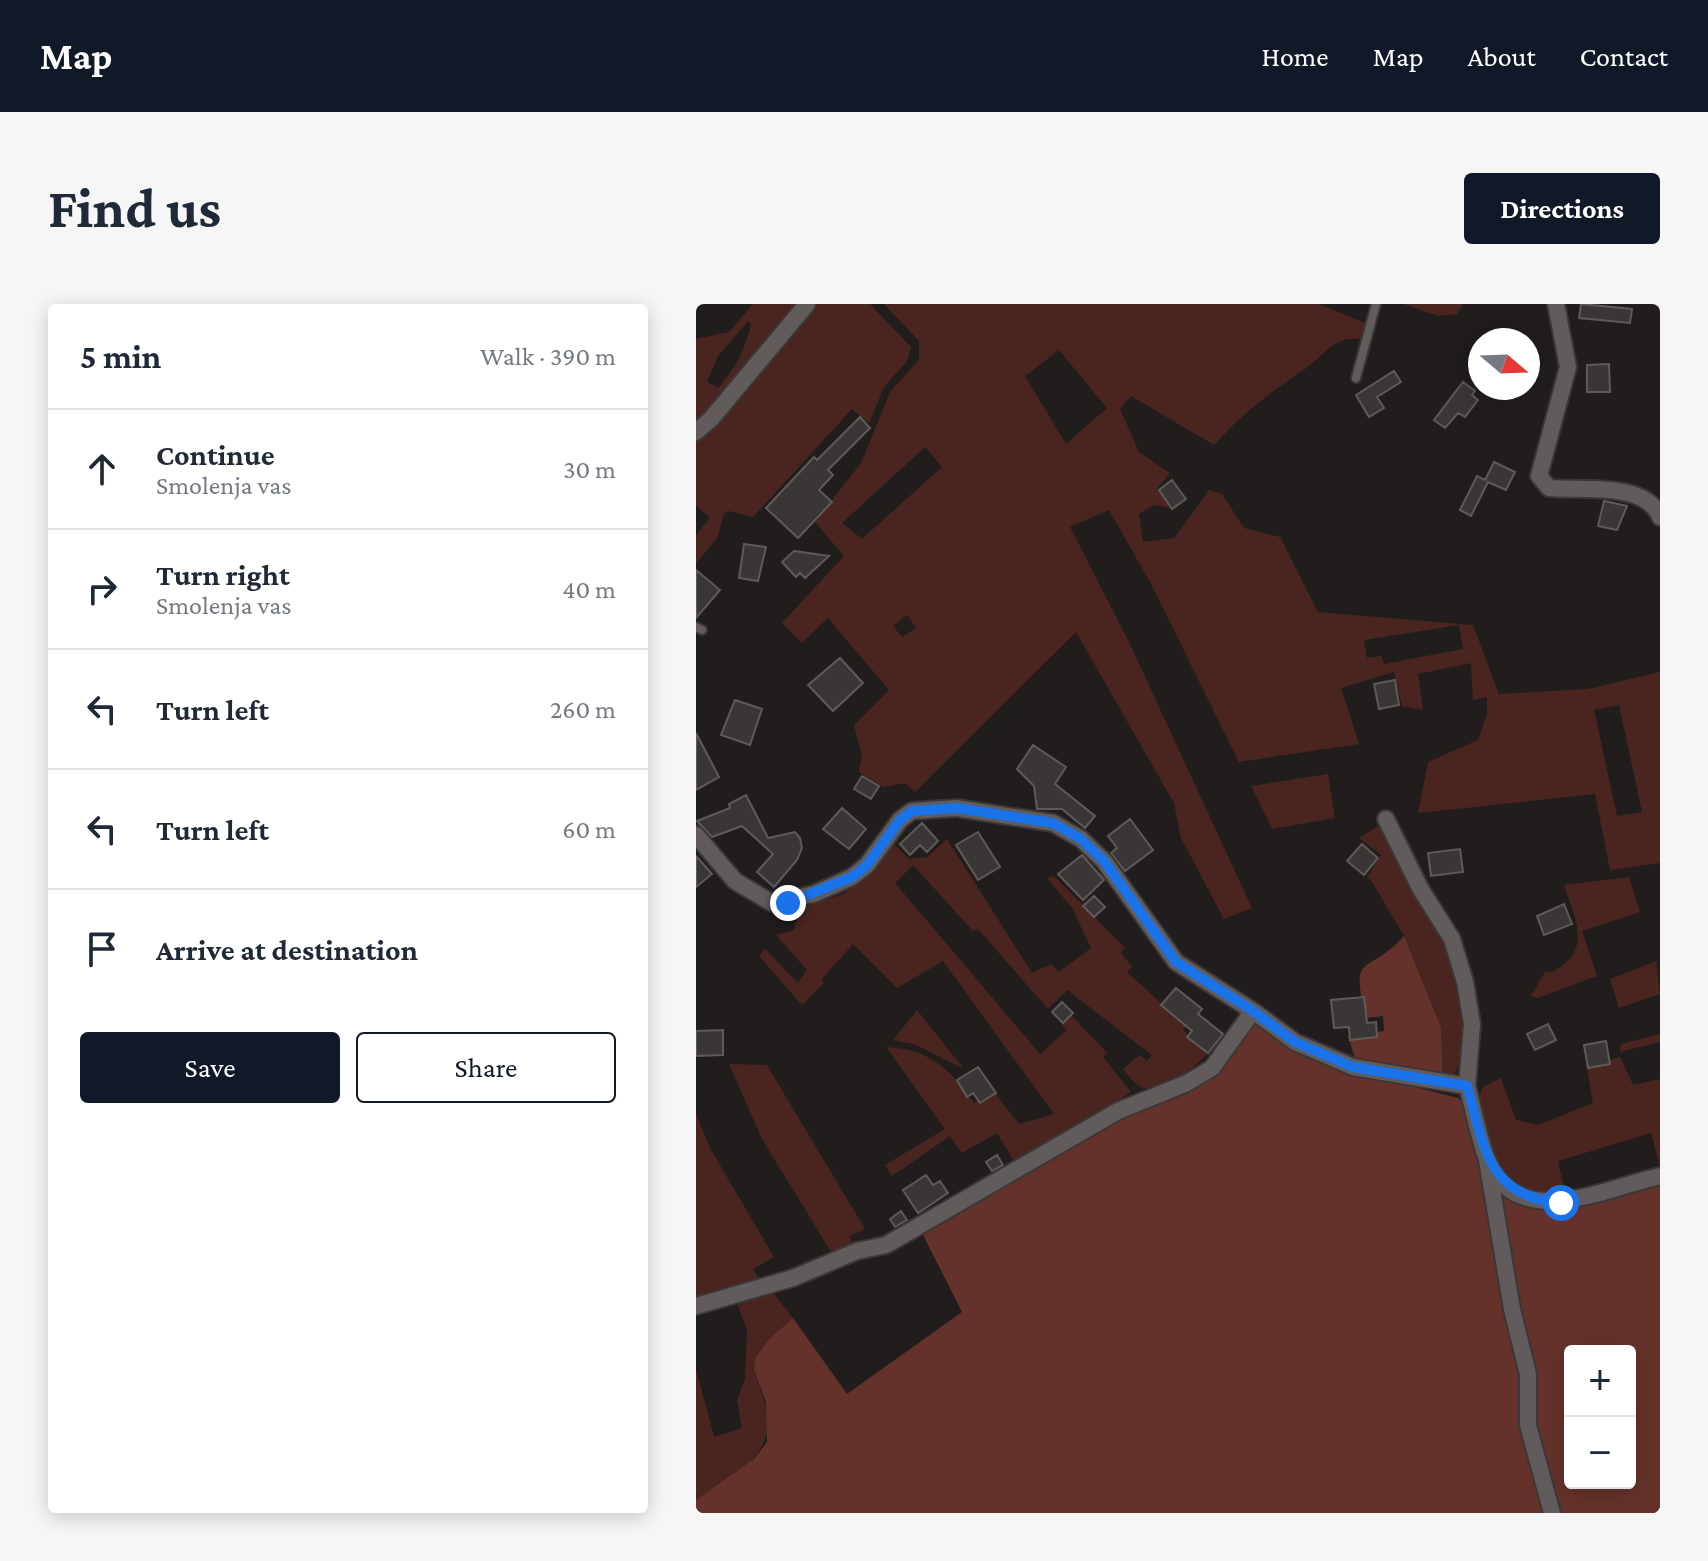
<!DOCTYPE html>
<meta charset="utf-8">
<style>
:root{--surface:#fff;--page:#f6f6f7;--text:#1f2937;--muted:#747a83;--line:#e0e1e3;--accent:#111827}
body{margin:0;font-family:"Crimson Pro",serif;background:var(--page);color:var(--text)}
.controls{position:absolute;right:24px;bottom:24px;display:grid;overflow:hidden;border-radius:8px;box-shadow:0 4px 20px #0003}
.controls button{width:72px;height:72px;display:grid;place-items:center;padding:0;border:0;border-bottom:2px solid var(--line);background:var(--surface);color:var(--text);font:40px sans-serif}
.compass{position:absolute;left:772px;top:24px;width:72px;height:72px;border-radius:50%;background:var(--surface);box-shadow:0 4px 20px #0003;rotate:109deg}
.stop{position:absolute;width:24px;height:24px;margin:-18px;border:6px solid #1a73e8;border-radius:50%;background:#fff}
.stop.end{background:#1a73e8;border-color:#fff;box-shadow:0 2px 8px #0008}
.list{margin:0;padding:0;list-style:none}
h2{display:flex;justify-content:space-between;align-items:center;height:104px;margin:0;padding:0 32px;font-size:34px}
h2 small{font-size:26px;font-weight:400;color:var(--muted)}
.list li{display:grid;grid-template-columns:52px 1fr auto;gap:24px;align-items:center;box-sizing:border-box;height:120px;padding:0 32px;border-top:2px solid var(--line)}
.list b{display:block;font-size:30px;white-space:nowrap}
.list p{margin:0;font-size:26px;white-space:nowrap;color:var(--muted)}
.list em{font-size:26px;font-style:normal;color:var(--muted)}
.actions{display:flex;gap:16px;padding:24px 32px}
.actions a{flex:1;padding:18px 0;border:2px solid var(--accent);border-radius:8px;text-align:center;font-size:28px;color:var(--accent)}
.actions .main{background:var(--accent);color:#fff}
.icon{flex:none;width:44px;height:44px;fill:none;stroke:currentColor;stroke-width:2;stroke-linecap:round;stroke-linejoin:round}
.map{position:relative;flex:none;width:964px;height:1209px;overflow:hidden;border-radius:8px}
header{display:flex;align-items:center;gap:48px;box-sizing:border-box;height:112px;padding:0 40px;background:var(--accent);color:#fff}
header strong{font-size:38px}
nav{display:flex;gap:44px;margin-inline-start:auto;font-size:28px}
.intro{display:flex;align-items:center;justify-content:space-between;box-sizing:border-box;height:192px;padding:0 48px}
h1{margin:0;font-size:56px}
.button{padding:20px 36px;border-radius:8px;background:var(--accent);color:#fff;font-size:28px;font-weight:700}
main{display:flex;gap:48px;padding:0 48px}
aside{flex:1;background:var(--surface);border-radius:8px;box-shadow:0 4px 20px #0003}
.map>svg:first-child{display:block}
.green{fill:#4a2520;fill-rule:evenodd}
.forest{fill:#65322b;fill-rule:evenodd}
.building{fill:#3b3636;stroke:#5f5a59;stroke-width:2}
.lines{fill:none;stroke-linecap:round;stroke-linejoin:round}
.lane-casing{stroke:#3a3736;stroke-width:12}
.street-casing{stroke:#3a3736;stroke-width:20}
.lane{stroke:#615c5b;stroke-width:8}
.street{stroke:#615c5b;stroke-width:16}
.route{stroke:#1a73e8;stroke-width:10}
</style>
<header>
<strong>Map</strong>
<nav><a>Home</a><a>Map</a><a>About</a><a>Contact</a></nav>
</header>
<div class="intro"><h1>Find us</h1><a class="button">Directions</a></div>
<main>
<aside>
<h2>5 min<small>Walk · 390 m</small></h2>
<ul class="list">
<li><svg class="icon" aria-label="ahead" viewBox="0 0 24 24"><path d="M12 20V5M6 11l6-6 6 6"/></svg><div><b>Continue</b><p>Smolenja vas</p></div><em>30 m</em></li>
<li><svg class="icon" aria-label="right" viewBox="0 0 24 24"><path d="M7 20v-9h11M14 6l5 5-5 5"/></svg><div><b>Turn right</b><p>Smolenja vas</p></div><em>40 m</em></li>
<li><svg class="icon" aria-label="left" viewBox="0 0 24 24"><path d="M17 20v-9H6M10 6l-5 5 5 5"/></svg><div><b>Turn left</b></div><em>260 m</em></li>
<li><svg class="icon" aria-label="left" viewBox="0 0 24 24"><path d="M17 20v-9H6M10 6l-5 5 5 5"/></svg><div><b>Turn left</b></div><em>60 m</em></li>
<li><svg class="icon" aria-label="arrive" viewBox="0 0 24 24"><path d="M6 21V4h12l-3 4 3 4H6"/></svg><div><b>Arrive at destination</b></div></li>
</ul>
<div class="actions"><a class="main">Save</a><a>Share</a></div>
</aside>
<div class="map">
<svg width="964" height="1209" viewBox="0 0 964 1209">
<rect width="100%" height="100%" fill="#211d1d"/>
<path class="green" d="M57,0h48l-96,116h-9v-81l33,-7zM52,17l3,3c-6,26 -15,44 -33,64l-11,-6 11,-26z
M117,0h57l41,43 -4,14 -23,26 -15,36 -17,-14 -99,108 -24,-6 -5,3 -7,24 -21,26v-29l14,-17 -14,-12v-68z
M188,0h435l48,20 -4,16c-28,-7 -39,16 -58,29 -37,25 -60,42 -91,76l-83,-49 -11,13 19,43 31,21 -13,16 19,20 -22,-4 -15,9 4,28 31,-4 35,-48 13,4 22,34 36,9 38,75 155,13 26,69 89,-5 72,-17v191l-50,7 -15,-76 -177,19 10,-51 50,-22 9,-26v-17l-14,3 -2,-37 -53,11 5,36 -21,-4 -8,-34 -53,16 18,56 -120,18 -88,-178 -42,-74 -39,17 59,115 123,266 -28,11 -43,-81 -7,-35 -98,-171 -161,160 -10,-9 -22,4 -24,-15 3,-16 -8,-31 35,-35 -61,-72 -26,25 -20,-20 62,-67 -29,-34 46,-59 29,-71 29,-32v-19zM363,46l48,58 -41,36 -41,-68zM229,143l17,20 -80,72 -20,-16zM211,311l9,13 -14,9 -9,-11zM763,321l4,24 -79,15 -3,-8 -14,2 -3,-18zM923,401l23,107 -25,4 -23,-106z
M708,0h59l-6,10 -19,2z
M632,470l7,44 -63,11 -21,-43z
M681,523h7c30,56 120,197 64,254h-5l-2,-54 -37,-91 -33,-56 -4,-2 14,-23 -22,-17z
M251,535l85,134 19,-9 8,8 32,-24 -19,-40 -25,-30 7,-2 71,72 -4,5 11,14 -5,5 59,54 -3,4 24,24c-13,14 -45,41 -66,33 -7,-3 -13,-12 -18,-18l17,-14 7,6 5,-6 -85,-65 -19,19 -70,-80 -5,2 -60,-66 -18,18 145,171 27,-24 -6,-7 9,-9 37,39 -4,4 28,35 -113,75 -21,-34 -35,20 -12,-17 -58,40 -7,-11 60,-36 -59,-82c45,3 63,21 88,56l20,-11 25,32 35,-10 -111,-153 -46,27 -44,-44 -31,35 2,4 -22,22 -43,-49 6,-7 33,34 9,-13 -31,-35 18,-5 6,-22 44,-14 51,-49 14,14 18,-2z
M933,573l11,35 -58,19 15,45 -59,22 -7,-2 14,-24c7,1 10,-2 17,-6 29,-20 11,-54 2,-81z
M960,657l4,33 -41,14 -9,-29z
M221,706l47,59 -50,-25 -21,-4z
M964,730v8l-40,10 1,-8z
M924,753l13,28 27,-6v87l-9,-33 -93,28 8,36 -34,-2 -34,-23 -19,-76 4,-9 18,-9 15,42 22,5 55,-22 -6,-35z
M33,760l38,1 98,164 -16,7 5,11 -21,8 -71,-116z
M0,810l14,34 64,109 -21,12 9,15 -66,16z
M74,985l23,29 -23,20 -16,33c20,55 22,68 -21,109 -12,11 -24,24 -37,33v-144l18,68 28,-9 -5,-28 8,-21 2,-49 -12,-32z"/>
<path class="forest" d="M708,632l37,91 2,54 -87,-19 -8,-26 36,-5 -1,-15 -17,2c-17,-70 1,-40 38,-82z
M555,719h10l91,48 106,27 9,10 50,91 143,-13v327h-964v-13l58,-41 13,-17 -1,-40 -12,-32 2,-13 14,-19 23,-20 54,76 115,-82 -41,-81 38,-24 71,-36 111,-71 56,-18zM874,1047h60v132h-60z"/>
<path class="building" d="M885,0l51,5 -2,14 -51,-5z
M913,60l1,28h-23v-27z
M698,67l7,11 -24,15 7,11 -15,9 -13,-22z
M767,78l12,9 -3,4 6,5 -13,17 -7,-4 -13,15 -11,-8z
M164,113l10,11 -42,42 5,5 -14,15 13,12 -34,36 -32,-30 48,-51 3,3z
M798,158l21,10 -9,18 -18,-8 -17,34 -11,-6 17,-34 8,4z
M476,176l14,19 -14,10 -13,-19z
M908,197l23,5 -10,24 -19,-4z
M48,240l22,3 -8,34 -19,-3z
M98,247l35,5 -24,22 -5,-5 -4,4 -14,-15z
M0,266l24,20 -24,28z
M144,354l23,25 -30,28 -25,-26z
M699,376l4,25 -20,4 -5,-25z
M39,396l27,9 -12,36 -29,-10z
M0,429l23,44 -23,13z
M337,441l33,22 -11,17 40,32 -10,12 -23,-19h-25l-3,-23 -17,-17z
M166,472l17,10 -8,13 -17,-10z
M50,491l22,43 27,-6 5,6 2,10 -5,12 -23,27 -17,-15 16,-18 -31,-28 -30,11 -15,-16 33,-13 -1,-4z
M146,504l24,21 -17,20 -26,-20z
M434,515l23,31 -28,21 -14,-18 6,-5 -9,-12z
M226,519l16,18 -11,11 -7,-7 -10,10 -10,-11z
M282,528l22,35 -22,13 -22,-35z
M666,540l16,14 -14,17 -17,-14z
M764,545l3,23 -32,4 -3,-23z
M386,551l22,25 -21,20 -25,-26z
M0,552l16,18 -16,13z
M398,592l11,11 -11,10 -11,-11z
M868,600l8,20 -28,11 -7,-19z
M480,684l26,21 -4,5 25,20 -15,19 -21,-16 5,-6 -31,-26z
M668,693l3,26 9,-1 1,15 -27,3 -1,-13 -15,1 -3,-28z
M366,698l11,11 -10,10 -11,-11z
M852,720l8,16 -21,10 -8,-16z
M27,726v25l-27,1v-25z
M910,737l4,23 -22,4 -4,-23z
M282,763l18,26 -16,10 -7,-10 -6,4 -10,-17z
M301,851l6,10 -11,6 -6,-9z
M230,871l7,10 7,-4 8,12 -30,20 -15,-23z
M205,907l6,9 -12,7 -5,-8z"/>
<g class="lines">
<defs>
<path id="lane" d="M660,74l20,-74
M0,323l6,3"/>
<path id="street" d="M860,0l12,63 -29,109 10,12c32,3 97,-7 111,29
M0,128l15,-13 96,-115
M0,531l39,46 37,22 42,-9 38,-17 15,-12 33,-45 12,-9 45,-3 96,15 28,16 23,22 72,101 77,49 42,31 58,25 114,19 5,-62 -7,-42 -13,-43 -32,-51 -34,-69
M771,782c7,24 11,50 20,73 30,75 119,29 173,17
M791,856l25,149 16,65v51l24,88
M0,1002l97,-28 64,-27 29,-6 232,-134 69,-28 25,-15 41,-57"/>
</defs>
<use href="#lane" class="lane-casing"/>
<use href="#street" class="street-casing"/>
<use href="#lane" class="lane"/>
<use href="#street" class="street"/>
</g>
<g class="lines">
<path class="route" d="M92,599l64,-26 15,-12 33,-45 12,-9 45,-3 96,15 28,16 23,22 72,101 77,49 42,31 58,25 114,19c17,60 20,111 94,117"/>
</g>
</svg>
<div class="controls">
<button>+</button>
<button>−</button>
</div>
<svg class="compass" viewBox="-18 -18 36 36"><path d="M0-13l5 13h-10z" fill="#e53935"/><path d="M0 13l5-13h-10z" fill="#747a83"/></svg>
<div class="stop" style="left:865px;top:899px"></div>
<div class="stop end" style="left:92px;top:599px"></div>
</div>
</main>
